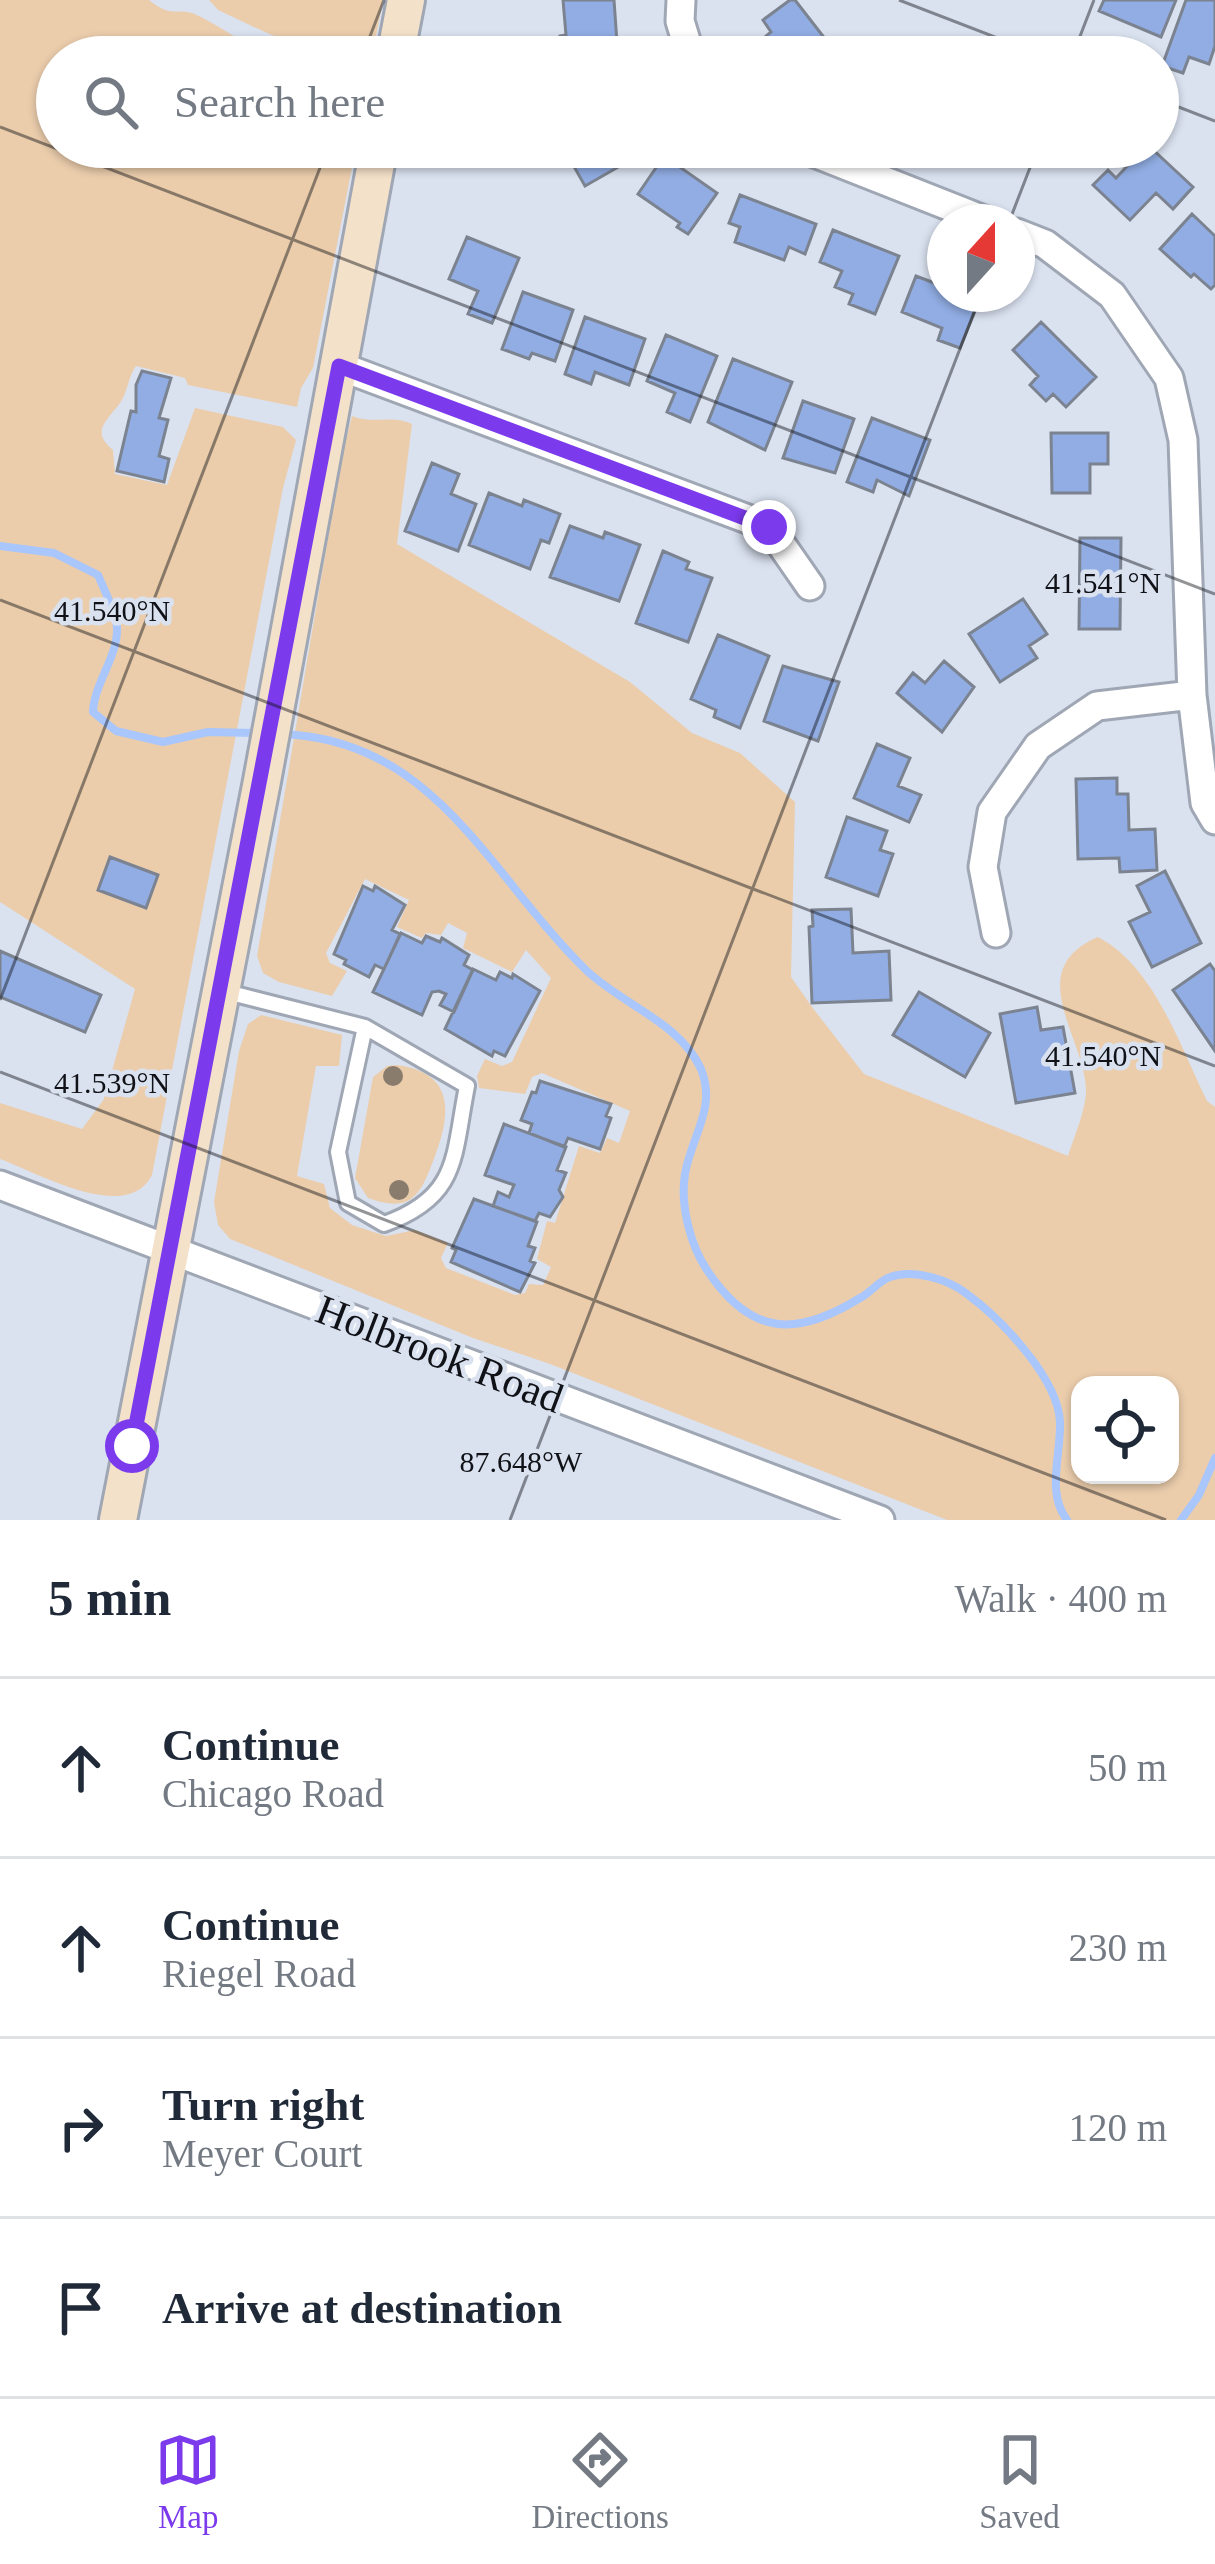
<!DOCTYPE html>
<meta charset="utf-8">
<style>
:root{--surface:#fff;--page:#f2f2f3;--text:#1f2937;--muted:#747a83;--line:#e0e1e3;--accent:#7c3aed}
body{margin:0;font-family:Georgia,serif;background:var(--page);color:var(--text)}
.controls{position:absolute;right:36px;bottom:36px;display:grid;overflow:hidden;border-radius:24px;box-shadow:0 3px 9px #0004}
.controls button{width:108px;height:108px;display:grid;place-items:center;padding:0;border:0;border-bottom:3px solid var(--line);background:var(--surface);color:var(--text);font:60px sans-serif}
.compass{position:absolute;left:927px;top:204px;width:108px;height:108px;border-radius:50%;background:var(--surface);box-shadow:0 3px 9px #0004;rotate:21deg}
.stop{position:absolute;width:36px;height:36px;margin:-27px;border:9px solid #7c3aed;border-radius:50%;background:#fff}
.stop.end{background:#7c3aed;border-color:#fff;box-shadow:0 3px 12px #0008}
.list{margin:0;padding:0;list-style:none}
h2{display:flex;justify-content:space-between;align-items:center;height:156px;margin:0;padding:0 48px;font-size:51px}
h2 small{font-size:39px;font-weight:400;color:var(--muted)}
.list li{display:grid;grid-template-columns:78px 1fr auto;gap:36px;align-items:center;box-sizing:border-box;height:180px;padding:0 48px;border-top:3px solid var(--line)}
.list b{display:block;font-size:45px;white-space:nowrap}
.list p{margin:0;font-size:39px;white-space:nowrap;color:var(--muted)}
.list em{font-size:39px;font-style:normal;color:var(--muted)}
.icon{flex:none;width:66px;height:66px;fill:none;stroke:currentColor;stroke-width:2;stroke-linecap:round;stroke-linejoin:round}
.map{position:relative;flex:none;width:1215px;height:1520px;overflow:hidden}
.search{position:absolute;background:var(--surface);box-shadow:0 3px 9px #0004;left:36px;right:36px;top:36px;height:132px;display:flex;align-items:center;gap:30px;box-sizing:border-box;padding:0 42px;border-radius:66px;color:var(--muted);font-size:45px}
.sheet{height:876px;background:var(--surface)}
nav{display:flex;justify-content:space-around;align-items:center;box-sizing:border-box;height:168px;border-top:3px solid var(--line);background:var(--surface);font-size:33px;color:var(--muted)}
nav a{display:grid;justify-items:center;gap:6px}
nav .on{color:var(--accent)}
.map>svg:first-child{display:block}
.green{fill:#ebcdac;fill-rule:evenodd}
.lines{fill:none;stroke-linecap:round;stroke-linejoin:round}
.stream{stroke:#a9c6fd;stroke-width:8}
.building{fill:#91ade3;stroke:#7c8390;stroke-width:3}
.lane-casing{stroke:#9fa6b4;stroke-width:20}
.street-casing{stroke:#9fa6b4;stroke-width:33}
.secondary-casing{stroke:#9fa6b4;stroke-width:42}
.lane{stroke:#fff;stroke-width:14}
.street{stroke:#fff;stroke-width:27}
.secondary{stroke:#f4e1c9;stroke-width:36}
.tree{fill:#897c6c}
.route{stroke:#7c3aed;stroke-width:15}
.ticks{fill:none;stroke:#101217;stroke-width:3;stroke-opacity:0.45}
.labels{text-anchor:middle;stroke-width:9;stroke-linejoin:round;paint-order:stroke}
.street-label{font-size:42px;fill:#101217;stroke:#dae2f0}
.ticks-label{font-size:30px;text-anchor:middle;fill:#101217;stroke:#dae2f0;stroke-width:9;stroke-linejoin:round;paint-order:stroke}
</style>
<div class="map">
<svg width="1215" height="1520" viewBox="0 0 1215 1520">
<rect width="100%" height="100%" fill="#dae2f0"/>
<path class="green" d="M0,0h149c26,21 28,4 52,17 27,14 45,29 76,40h-220v90h299l-43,221 -12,20 -4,19 -109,-22 -3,-7 -49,-12c-8,11 -8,25 -16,37 -13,18 -30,28 -7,47l2,24 52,11 28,-77 88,19 13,13 -13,48 -131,687c-25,49 -112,-1 -152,-16v-56l82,26 22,-30 31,-110 -135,-87z
M209,0h174l-9,47 -8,10c-55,0 -99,-24 -148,-47z
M352,416c22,9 39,-2 60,8l-15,120 233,138 62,51 48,20 55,49 -4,175 21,30 52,67 204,82c6,-19 18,-46 18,-66 -1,-53 -65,-120 12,-153 56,29 82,109 109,164l8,6v413h-268l-397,-156 -77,-26 -243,-99 -12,-14 -4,-23 25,-151 9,-27 13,-9 81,20 -3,31h-23l-19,110 27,8 6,24 22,17 34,11 29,-6 33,13 -7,15 5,10 69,27 10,-2 4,-9 14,1 8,-18 -14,-8 10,-38 8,2 24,-77 21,7 7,-15 12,5 11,-32 -88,-38 -10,4 -7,17 -46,-6 -2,-12 8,-17 17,7 10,-4 39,-84 -25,-28 -14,22 -49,-24 4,-15 -19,-10 -7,12 -15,-2 -4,5 -25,-11 12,-27 -44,-21 -39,74 4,10 17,8 -15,25 -53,-14 -16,-9 -6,-17 85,-501zM1080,1385h90v90h-90z
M397,1065c58,8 54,48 38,91 -6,15 -13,40 -30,46 -11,4 -26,0 -37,-4l-13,-20 18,-101 14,-11z"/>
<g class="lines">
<path class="stream" d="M0,546l54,7 44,22c6,14 14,30 18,45 7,31 -22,61 -23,92l23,19 47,11 45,-10 51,1
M280,734c155,4 209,141 305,235 34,34 95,53 116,100 16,39 -10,68 -16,105 -5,30 5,71 22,96 44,67 90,67 153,28 10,-5 20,-18 30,-21 24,-8 58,2 77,17 34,25 92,85 93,129 1,32 -14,70 7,97
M1181,1520l18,-25 16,-37"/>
</g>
<path class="building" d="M563,0h51l4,57h-56l-2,-21 6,-1z
M790,0h5l31,40 -23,17h-31l-12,-16 11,-9 -8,-12z
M1104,0h72l-15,37 -62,-26z
M1186,0h29v46l-6,18 -20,-7 -6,16 -21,-7z
M563,147h65l6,11 -49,28z
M1014,147h56l-7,19z
M1145,147h5l43,40 -20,22 -17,-16 -26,27 -37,-35 15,-15 8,8z
M664,156l53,37 -29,41 -11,-7 3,-4 -42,-29z
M740,195l76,29 -11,30 -16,-7 -5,13 -49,-18 5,-15 -11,-4z
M1192,214l23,22v49l-4,4 -17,-15 -3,3 -31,-28z
M833,230l66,26 -24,58 -26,-10 4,-10 -18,-7 7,-16 -22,-9z
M467,237l52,21 -27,65 -24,-9 10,-23 -29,-12z
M941,273l4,2v19h37l-22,54 -22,-8 4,-12 -40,-16 14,-36 21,8z
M523,292l50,18 -18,51 -23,-8 -3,6 -27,-10z
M585,317l60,22 -16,46 -34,-13 -4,12 -26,-10z
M1041,322l55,55 -30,30 -13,-13 -7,7 -16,-16 8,-9 -25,-26z
M666,335l51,21 -27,66 -23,-10 8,-19 -28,-12z
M733,359l59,23 -27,68 -57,-28z
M142,371l29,7 -12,40 9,2 -9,36 10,3 -5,23 -47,-11 14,-60 5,1v-27z
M803,401l51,18 -19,54 -52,-15z
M872,418l58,22 -21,56 -32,-16 -4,12 -26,-10z
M1051,433h57v31h-18v29h-38z
M432,463l27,11 -8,20 25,10 -18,47 -53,-20z
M489,493l33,13 2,-6 36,14 -11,29 -8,-3 -11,29 -61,-24z
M570,526l33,12 2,-6 35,13 -21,56 -69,-24z
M1080,538h41l-1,91h-41z
M663,551l26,11 -3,7 26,9 -24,64 -52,-19z
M1023,599l24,35 -18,12 8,12 -37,24 -31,-48z
M718,635l51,21 -29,72 -26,-11 2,-7 -25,-11z
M944,661l30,26 -32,45 -45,-39 16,-20 12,10z
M783,666l56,16 -21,59 -54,-20z
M877,744l33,14 -12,28 23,9 -12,27 -55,-24z
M1117,778v16h11l1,36 26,-1 2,41 -37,2 -1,-14 -41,1 -2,-80z
M847,817l40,14 -7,19 13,4 -15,42 -52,-19z
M110,857l48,18 -12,33 -48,-18z
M1165,871l36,72 -49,24 -23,-45 21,-10 -13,-26z
M363,886l10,5 2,-5 30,19 -13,25 8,4 -16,35 -9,-4 -6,12 -25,-13 2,-4 -12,-6z
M851,909l2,44 36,-2 2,49 -79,3 -3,-76 4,-1 -1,-16z
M401,933l21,10 4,-7 14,6 2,-4 27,17 -5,10 9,5 -19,42 -14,-7 6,-11 -7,-3 -7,1 -10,23 -49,-23z
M0,951l101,44 -16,37 -85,-35z
M1210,964l5,7v80l-42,-61z
M473,969l23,11 4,-8 12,6 1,-4 27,17 -35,65 -11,-5 -2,5 -47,-27z
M919,992l71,41 -25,44 -72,-42z
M1037,1007l4,23 22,-3 12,66 -59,10 -16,-89z
M540,1081l71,23 -5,12 5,2 -11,31 -32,-11 -4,9 -35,-14 3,-9 -11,-4 11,-28 4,1z
M504,1124l62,23 -9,23 9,3 -7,17 4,7 -13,20 -11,-4 -4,8 -42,-15 5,-14 11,5 5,-12 -29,-10z
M474,1199l63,23 -9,24 7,2 -5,13 5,2 -15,29 -69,-30 5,-12 -4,-2z"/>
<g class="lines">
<defs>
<path id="lane" d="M223,991l142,36 102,59c-14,70 -7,111 -83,138l-36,-21 -10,-51 27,-125"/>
<path id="street" d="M681,0l-1,21 11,36
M799,147l190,75
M1017,233l28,11 67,51 57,83 14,62 9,255 13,108 10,17
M339,366l430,161 41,59
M996,933l-13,-66 9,-55 46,-66 59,-40 95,-11
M0,1185l880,335"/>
<path id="secondary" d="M395,57l11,-57
M118,1520l144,-739 117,-634"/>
</defs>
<use href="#lane" class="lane-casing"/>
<use href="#street" class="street-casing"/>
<use href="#secondary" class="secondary-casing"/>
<use href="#lane" class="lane"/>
<use href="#street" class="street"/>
<use href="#secondary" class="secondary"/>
</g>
<g class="tree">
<circle cx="393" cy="1076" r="10"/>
<circle cx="399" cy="1190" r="10"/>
</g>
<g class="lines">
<path class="route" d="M132,1446l207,-1080 430,161"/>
</g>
<path class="ticks" d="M899,0l148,57M362,57l22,-57M1072,57l22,-57M1158,99l57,22M0,127l1215,467M1009,222l29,-75M0,600l1215,466M0,1000l328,-853M0,1072l1166,448M510,1520l471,-1226"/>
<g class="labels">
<g class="street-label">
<text transform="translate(440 1353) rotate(21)" y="15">Holbrook Road</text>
</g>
</g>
<g class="ticks-label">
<text x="1103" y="593">41.541°N</text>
<text x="112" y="621">41.540°N</text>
<text x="1103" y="1066">41.540°N</text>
<text x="112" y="1093">41.539°N</text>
<text x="521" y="1472">87.648°W</text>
</g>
</svg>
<div class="controls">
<button><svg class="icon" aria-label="locate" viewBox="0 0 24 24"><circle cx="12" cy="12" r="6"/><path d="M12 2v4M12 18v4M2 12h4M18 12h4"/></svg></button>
</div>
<svg class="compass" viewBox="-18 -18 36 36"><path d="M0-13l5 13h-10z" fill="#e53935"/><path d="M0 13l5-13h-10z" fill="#747a83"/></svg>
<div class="stop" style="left:132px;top:1446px"></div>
<div class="stop end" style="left:769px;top:527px"></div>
<div class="search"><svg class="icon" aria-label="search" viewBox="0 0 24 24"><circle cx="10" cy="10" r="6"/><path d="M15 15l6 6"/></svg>Search here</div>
</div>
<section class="sheet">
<h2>5 min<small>Walk · 400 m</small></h2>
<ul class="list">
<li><svg class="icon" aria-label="ahead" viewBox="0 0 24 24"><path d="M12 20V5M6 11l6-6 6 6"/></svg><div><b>Continue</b><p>Chicago Road</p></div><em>50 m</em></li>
<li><svg class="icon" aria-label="ahead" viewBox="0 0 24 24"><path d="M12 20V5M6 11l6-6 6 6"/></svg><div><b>Continue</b><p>Riegel Road</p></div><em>230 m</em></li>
<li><svg class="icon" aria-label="right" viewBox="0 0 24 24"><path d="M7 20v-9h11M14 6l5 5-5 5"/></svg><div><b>Turn right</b><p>Meyer Court</p></div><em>120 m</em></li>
<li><svg class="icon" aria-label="arrive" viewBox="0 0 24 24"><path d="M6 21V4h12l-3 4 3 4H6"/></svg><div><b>Arrive at destination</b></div></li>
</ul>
</section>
<nav>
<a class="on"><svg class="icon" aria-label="map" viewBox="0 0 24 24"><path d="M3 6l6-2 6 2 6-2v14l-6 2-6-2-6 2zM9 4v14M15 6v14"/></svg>Map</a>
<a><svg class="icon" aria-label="directions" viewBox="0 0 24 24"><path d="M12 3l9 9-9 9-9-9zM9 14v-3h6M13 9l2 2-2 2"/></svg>Directions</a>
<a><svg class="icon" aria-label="saved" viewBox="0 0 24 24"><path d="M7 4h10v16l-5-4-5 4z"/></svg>Saved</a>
</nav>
